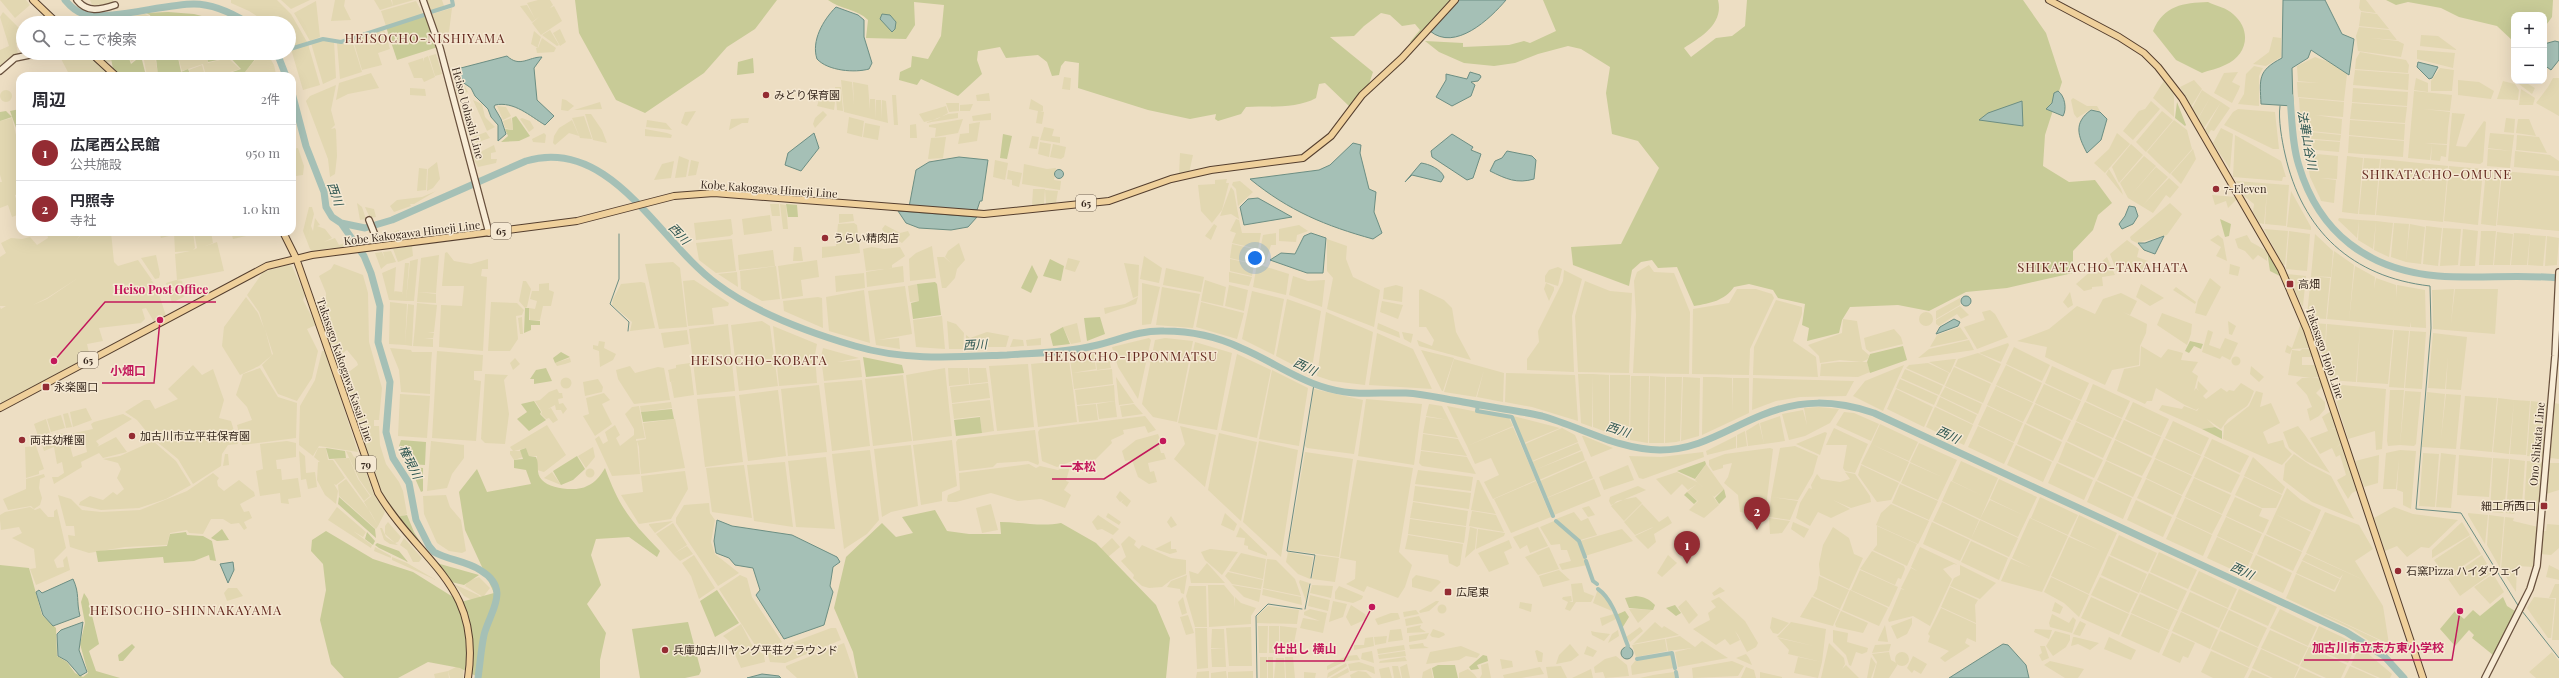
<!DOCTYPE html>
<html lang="ja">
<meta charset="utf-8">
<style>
:root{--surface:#fff;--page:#f2f2f3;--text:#2b2b33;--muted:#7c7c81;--line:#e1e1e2;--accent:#942c33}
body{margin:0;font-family:"Playfair Display","Noto Sans JP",serif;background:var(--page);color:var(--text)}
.controls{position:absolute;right:12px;top:12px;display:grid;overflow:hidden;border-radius:8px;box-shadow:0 4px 16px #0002}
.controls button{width:36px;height:36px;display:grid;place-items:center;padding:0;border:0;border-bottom:1px solid var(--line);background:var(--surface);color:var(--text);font:20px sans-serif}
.you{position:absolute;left:1255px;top:258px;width:14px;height:14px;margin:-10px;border:3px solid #fff;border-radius:50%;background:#1a73e8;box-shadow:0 0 0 6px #1a73e833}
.badge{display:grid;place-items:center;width:26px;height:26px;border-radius:50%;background:var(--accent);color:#fff;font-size:13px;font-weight:700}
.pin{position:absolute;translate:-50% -33px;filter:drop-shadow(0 1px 2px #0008)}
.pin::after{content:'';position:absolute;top:21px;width:14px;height:12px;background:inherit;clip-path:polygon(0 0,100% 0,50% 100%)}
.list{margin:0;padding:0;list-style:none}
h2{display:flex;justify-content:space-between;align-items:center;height:52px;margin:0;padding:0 16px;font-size:17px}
h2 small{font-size:13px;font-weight:400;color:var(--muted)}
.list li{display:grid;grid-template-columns:26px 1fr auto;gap:12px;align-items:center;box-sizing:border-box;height:56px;padding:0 16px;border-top:1px solid var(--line)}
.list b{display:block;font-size:15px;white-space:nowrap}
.list p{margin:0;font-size:13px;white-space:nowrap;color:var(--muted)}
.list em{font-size:13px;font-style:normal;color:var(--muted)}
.icon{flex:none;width:22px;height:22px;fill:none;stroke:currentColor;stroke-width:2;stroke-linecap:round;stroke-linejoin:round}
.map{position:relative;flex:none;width:2559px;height:678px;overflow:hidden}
.search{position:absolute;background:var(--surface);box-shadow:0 4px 16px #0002;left:16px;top:16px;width:280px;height:44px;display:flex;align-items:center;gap:10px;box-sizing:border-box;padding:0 14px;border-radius:22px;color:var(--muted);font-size:15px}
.panel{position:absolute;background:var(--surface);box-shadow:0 4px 16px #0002;left:16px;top:72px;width:280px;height:164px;border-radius:12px}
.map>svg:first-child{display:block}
.farmland{fill:#e2d7b1;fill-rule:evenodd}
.green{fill:#c8cb97}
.water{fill:#a5c0b6;stroke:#6c8e83}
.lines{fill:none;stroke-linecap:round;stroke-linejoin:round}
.stream{stroke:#6c8e83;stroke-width:1}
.canal{stroke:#a5c0b6;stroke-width:4}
.river{stroke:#a5c0b6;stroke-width:7}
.secondary-casing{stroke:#68503d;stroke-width:8}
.primary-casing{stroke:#543e2e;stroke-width:8}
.secondary{stroke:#f8ecd6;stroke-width:5.5}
.primary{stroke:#efd09b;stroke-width:6}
.poi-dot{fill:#942c33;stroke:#f5e8d2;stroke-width:1.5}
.labels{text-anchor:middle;stroke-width:3;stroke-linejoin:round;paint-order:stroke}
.shield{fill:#f5e8d2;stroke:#706254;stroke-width:1}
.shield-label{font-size:10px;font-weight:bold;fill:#37281e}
.poi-label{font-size:11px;fill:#37281e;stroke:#f5e8d2;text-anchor:start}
.street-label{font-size:11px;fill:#37281e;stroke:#f5e8d2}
.water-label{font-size:12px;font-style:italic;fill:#2e5651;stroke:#f5e8d2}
.quarter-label{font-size:13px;letter-spacing:1px;fill:#63281e;stroke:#f5e8d2}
.leader{fill:none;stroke:#c2185b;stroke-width:1.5}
.callout-dot{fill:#c2185b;stroke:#f5e8d2;stroke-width:1.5}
.callout-label{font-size:12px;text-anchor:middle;font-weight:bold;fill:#c2185b;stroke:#f5e8d2;stroke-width:3;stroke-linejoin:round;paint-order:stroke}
</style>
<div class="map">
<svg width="2559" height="678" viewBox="0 0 2559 678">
<rect width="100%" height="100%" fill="#eddec3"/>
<path class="farmland" d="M0,0h26l4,5 -15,13z
M90,0h23v5l-20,2z
M231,0h46l14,14 16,28 -16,6 -2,-25h-21l-19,-12 -18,-8z
M281,0h29l-19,9z
M335,0h10l-1,6 7,14 -20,1z
M374,0h17l2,6 -13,4z
M392,0h22l-21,6z
M426,0h16l2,6 -14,5z
M538,0h12l3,5 -3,3 4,-2 8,15 -21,14 -9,-12 7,-6 -7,5 -12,-16 7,-1 8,14 -8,-16z
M2360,0h6l10,13 -15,-2 -2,-3z
M316,1l4,36 -10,4 -16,-28z
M416,1l7,13 -37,12 -5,-15z
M452,8l-4,32 -7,2 -9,-28z
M3,12l20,20v10l-10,3 3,-1 2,10 -11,5 -7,9v-18l9,-4 -9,-29z
M2361,12l16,2 12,15 -30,-3z
M145,14l4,2 2,7h-28v-4l3,-2z
M2359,27l30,3 8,10 -27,-2 28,3 6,3 -3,13 -43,-6 -2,-15z
M384,29l6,20 -12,4 4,12 -20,5 -9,-30 7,-2 5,16 -5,-16 8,-3 6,19 -6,-19z
M560,29l6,13 -6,4 -7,-13z
M550,30l9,15 -2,1 -15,-11z
M534,31l7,6 -3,9v2l4,-10 14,10 -2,4 -17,1 -1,-5h2l-7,-4z
M2421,35l17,1 19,14 -37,-4z
M2273,37l8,1v19l-15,9 -13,-2 16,-12z
M323,39l11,2 2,37 -13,6 -12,-41z
M352,40l10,32 -22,7 -3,-36z
M308,44l12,41 -17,5 -12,-41z
M2417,50l38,3 -2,15 -36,-9z
M2360,52l46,8 3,5 -1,8 -53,-4 1,-10z
M58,53h8l8,6 18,-3 21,20h-43z
M95,53h14l3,8 -6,2z
M128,53h48l-21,4 3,17 -11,2 -4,-21 -12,7z
M177,53h11l1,2v-2h16l3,10 20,-5 12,11 -23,7h-11l-3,-12 -21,7z
M261,53h6l7,12 2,9 -4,2h-13l1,-3 -3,3h-6l-6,-4z
M436,54l6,20 -7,2 -6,-20z
M428,56l7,21 -11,5 -2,-4h-8l-6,-15 15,-5 1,4v-4z
M2315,57l14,5 18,12 -3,27 -46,-4 -1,-15 22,1 -21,-2 -1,-15z
M202,65l3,11h-14l-2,-6z
M2254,66l9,2 -4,8v30l-21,-2 6,-10 2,-20z
M2440,68l14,2 -2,21h-21v-10z
M2355,70l54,4 -1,16 -55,-5z
M2238,72l-6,10 8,4 -1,3 -7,14 -18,-10 10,-20z
M371,73l8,15 -31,6 -12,6 3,-17z
M1064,77l7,1 -1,12 -8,-1z
M2416,78l12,5v9l-14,-2z
M2553,78h6v38l-23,-13 12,-16z
M2165,79l7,7 2,11v20l-21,-19z
M841,80l11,2 2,23 -1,-23 15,3 2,25v-11h5l1,20v-19h5v19l1,-19 4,1 2,22 -44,-11z
M2194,80l8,9 -11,18 -11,-20z
M2458,80l21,2 15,9 -3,8 -33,-4z
M2503,81l12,3 4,6 -1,10 -21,-1z
M2515,81h8l12,7 -3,6z
M336,85l-5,25 4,15 -4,4 4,-1 1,2 1,26 -2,18 -5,3 -2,-18 -22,-58 4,-5z
M465,86l3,6 -12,2v-6z
M835,87h6l2,24 -6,-1z
M410,88l15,1 1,7 -16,-1z
M2353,88l55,4 -1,14 -55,-4z
M2521,89l14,9 -2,7h-14z
M2202,90l9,6 -13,22 -6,-10z
M0 96a6 6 0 1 1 12 0a6 6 0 1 1-12 0Z
M2414,91l38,4 -2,16 -27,-2 27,3 -2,16h-5h5l-1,16 -22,-1 7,1 -2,16 -22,-2z
M989,93l1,8h-13l-1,-6z
M821,94l7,2 -1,5 8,1 -1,8 -17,-4z
M892,95h4l2,30h-4z
M2211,96l10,6 -17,26 -6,-9z
M2073,98l14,8h10l3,5 -9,-2 -14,9 -3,-4 -3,-14z
M2299,98l45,4 -1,15 -28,-2 27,4 -1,15 -40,-4z
M562,99l4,1 8,6 -6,5 -7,-1z
M1031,99l12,7v5h-3l4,1 -2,12 -6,-1 2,-12 -9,-2z
M473,100l9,4 3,13 10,10 -8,4z
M2151,101l9,8 -27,31 -10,-9 16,-20 6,-2z
M600,102l2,7 -28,1z
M2221,102l9,6 -16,23 -3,-1 -3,5 -3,-5z
M946,103h13v8l-10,1z
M2352,103l55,4 -2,16 -55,-4z
M973,104l-3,7h-10v-6z
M497,106l9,1 5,9 -8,4z
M946,106l2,7 -11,6 -13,3 -5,-8z
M2238,109l37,3 4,37h-6l-49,-24 9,-13z
M696,111l-9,15 -6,-3 4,-11z
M823,111l4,4 -12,13 -2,-4 2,-6z
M2162,111l11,9 -27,32 -10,-10z
M958,113v5l-33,5 23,-9z
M991,113v7l-18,1 -1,-5z
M2452,113l13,1 -9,32 10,1 18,-26 2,1 -3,40 -3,2 -32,-3z
M585,114h6l11,16 5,13 -14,-3z
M584,116l8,23 -12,-1 -8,-20z
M849,117l15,4 -2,16 -15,-4z
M12,118l8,34v42l-5,1 5,19 -8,3 -4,-12 -8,3v-26h2l-2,-7v-54z
M511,118l2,12 -8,-2 -2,-7z
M522,118l8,3 4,7 -5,4 -9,-13z
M749,118l-1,5h-6l-13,7 2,-11z
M2506,118l9,1 -1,14 -10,-1z
M963,119l-5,14 -23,4 1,-9 -7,-1v-2z
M2518,119h11l7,17 -20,-3z
M572,120l7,16 -10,-3 -14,12 -2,-2 1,-7 5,-8z
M647,120l19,3 6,7 -26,-3z
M2174,120l13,10 5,19 -22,25 -12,-11 7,-8 -7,8 -11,-11z
M2350,120l55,4 -1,16 -55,-5z
M980,122l-3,19 -19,3 2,-10 9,-1v-9z
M865,123l15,3 -2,14 -15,-3z
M916,124l1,14h-7v-13z
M1044,127l10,2 -2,7 8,1v6l-20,-3z
M2221,128l12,6 -3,35 -17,-26z
M645,129l22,4 5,2 -1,3 -26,-2z
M2301,131l40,4 -1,6 -38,-3z
M486,132l4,6 -15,5 -2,-6z
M544,133l2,2 -1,8 -12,-1 -1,-3z
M2117,133l13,11 -25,29 -11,-10 15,-14z
M2490,133l24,2 -2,16 -24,-3z
M2235,135l46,26 5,16h-3l-1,4 -49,-4z
M2517,135l22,2 8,16 -31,-3z
M1032,136l7,1 -2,12 -8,-1z
M2349,136l55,5 -1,16 -55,-4z
M946,137l-3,21 -15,1 3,-21z
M2302,139l38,3 -1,10 -34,-3z
M1040,142l11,2 -2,13 -11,-3z
M1053,144l13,3 -2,10 -3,2 -11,-2z
M2131,144l12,11 -24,28 -7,-16z
M2432,144l15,1 -1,12 -5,-1 -1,5 -9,-1z
M494,145l2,7 -5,1v6h6l-1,4 -18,4 -6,-11z
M298,148l6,18 -1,9 -7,1 -4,-27z
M2193,149l3,10 -15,25 -10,-10z
M2488,149l24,2 -2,17 -23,-2z
M2515,151l35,4 9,6v10l-45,-4z
M1180,153l13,2 -4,18 -10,2z
M2306,153l32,3 -1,23 -17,-1 16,2 -2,23 -13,-2 -1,-3 -10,-21z
M679,156l10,4 -3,17 -11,1z
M2144,156l12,10 -25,29 25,-28 12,10 -25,28 26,-27 10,9 -9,11 -4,-3 -13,18 -25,-15 -8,-15z
M2347,156l16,2 -5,56 -16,-2z
M2364,158l16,1 -5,56 -16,-1z
M2381,159l67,7 -5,56 -67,-7z
M691,160l8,2 -3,13 -8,1z
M995,160l13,3 -3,17 -12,-3z
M674,161l-3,17 -17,2 8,-16z
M437,162l3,17 -7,9 -6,3 1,-22z
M1024,164l23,5 9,-1 -2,12 7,1 -1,9 -38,-6z
M2449,166l34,3 -5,56 -34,-4z
M419,168l8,1 -1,21 -9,1z
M2109,169l12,20 2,6 -17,-21z
M1008,170l14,3 -3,14 -7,-2v-5l-5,-1z
M2486,170l15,1 -5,55 -15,-2z
M2502,171l57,5v55l-62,-6z
M1227,179l-1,4h3l-7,27 -10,13 -11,-12 -3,-26 17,-1v-4z
M1240,181l13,11 -15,14 -2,-17 -4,-4 1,-3z
M2236,181l53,4 -3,41 -21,-2 2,-33 -3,33 -5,-1 -6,-11 1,-8 -10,-8z
M1231,187l3,4 5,28 -8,-5 -11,2z
M1033,189h12l-1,15 -12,2z
M1045,190l13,1 -2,12 -10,1z
M436,191l-22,13h-4l1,2 -17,6 -4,-6 7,-6 25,-3z
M2291,191l20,36v3l-24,-3z
M2212,195l24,2 1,2 -9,9 -2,-7 -11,4z
M357,203l5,4 4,12 -6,1z
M2170,203l12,11 -15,21 -30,8 -6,-3 -1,-3z
M770,204h9l1,12h-8z
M780,204l6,1 2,24h-5z
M309,207h3l2,7 -3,12 2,5 2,-13 5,7 -3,1 8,3 7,9 -8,4 11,-4 4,7 6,-2 3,5 -17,2 -1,-2 -17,4 -3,-3 -7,-18z
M365,207l9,2 2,8 -6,1z
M839,214h14l1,7 -15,2z
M770,215l2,16 -28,4 -2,-16z
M2339,218l20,2 -2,18 -19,-18z
M731,219l2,15 -3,2 -34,4 -2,-17z
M1236,219l3,1 3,13h19l-3,16 -26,-6 4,-10 -6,-2z
M2359,220l17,1 -3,28 -15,-9z
M2376,221l17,2 -4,34 -15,-7z
M854,223l3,2 3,28 -38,5v-11l14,-1 2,-22z
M2394,223l15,1 -3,37 4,-37 15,3 -4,37 -15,-2 -15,-5z
M1214,224l3,2 -6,14 -6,-4z
M885,225l15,8 8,-2 2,4 -8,8 -18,-11 -2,-3z
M1299,225l9,6 -11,4 -1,7 -17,-1v-12z
M2426,226l16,2 -4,38 -15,-2z
M2443,228l18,1 -3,36 -18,1z
M2264,229l24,2 -3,34h-2z
M2463,229l15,2 -3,35h-15z
M399,230l2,12h-6v-3l-7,-1 -1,6 -8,-2v-7l7,-4 2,3z
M2289,231l21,3 -3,37 -21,-2z
M2481,231h15l-3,34h-14z
M54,232h28l-6,9 7,-9h28l3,30 4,4 20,-6 14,20 -2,1h2l5,7 9,28 -12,6 -8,-14 -4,1 3,10 -4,4 -42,5 4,13 -16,3 3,13 -88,47 -2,-5v-92l1,2 5,-3h-6v-49l6,-4 -5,-10 10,-5 11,1 8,-2 7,8 11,-7 -1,-4zM78,278l-31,21 -14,6 14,-7z
M159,232h13l1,3 -12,3z
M174,232h19l2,16 -2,2 4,-2 -3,-16h17l2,11 -10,4 14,-5 7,29 -47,9 -2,-26 15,-3 -15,1z
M231,232h33l-31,7z
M2497,232l16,2 -3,31h-16z
M1276,233v12h-5l-6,19 -7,-2 5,-27z
M2514,233l16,1 -3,31h-16z
M2315,234l18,17 -2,26 -20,-1z
M2218,235l5,4 4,22 -11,-5 5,-9 -11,-7z
M2247,235l4,7 16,9v10l-9,-6 -5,5 -8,-9 -7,-3 -3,-9z
M2530,235l16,1 -3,30 -15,-1z
M2547,236l12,2 -2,27 -12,1z
M732,239l4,32 -20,2 -17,-13 -3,-17z
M1327,239l20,7 -1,13 7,18 27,13 -6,37 -47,-18 6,-31 -6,-7z
M2127,240l12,9 -2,8 11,4 -4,11 -22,-6 -1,6h-4l-7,-18z
M959,243l6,17 -8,9 -2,9 -9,10h-4l-5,-31h7l8,7 -7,-7 3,-6z
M1232,244l26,6 -3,14 -25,-6z
M412,246l1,10 -15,6 -5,-13z
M932,246l4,32 -26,3 -1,-22 7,-6z
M794,247h7l2,14h-10z
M872,247l12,2 16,-2 5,9 -13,9v3l-26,3 -3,-22z
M773,250l2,16 -36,4 -1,-15z
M391,251l5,11 -9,2 -6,5 -6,-16 7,-1 3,7 -2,-7z
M2334,251l20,14 -5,56 -22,-2z
M447,252l7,9 17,3 17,-5v10h-6l-1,7 6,1 -4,74 -44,-4 2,-42 21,1 2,-20h-22l3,-33z
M156,255l4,19 -1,4 -4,1 -14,-21z
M439,255l-3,38 -18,-1 18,2v9l-19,-1 4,-44z
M1144,256l18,12 -3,15 -19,-4z
M2107,257l8,18 -13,2 1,9 -11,1v2l-8,2 -8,-7z
M1068,258l12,3 -5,11 -10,-3z
M418,259l-4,42h-8l4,-40z
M1230,259l24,5 -2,12 -22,-5z
M817,260l2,17 -18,3 2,16 -21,3 -4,-33z
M673,262l7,6 7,59 -28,2 -14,-65z
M405,263h4l-3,38 -17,-1 -7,-27 14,-6 -2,27v-3l8,1v3z
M1124,263l15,2 -1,31 -5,2z
M334,264l29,11 5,18 1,49 13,46 -3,32h-5v6h5l1,19 6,19 13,18 4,9 4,23 -4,2h-8l-20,-35 -33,-98 6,-5 -2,-4 12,-9 -1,-3 -10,-12 -13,9 -17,-47 9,-12v-7l-7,-17 12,-7z
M1257,264l32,10 -3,21 -33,-8z
M2230,264l10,3 -2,9 -9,-2z
M288,265l4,1 13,29 -2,5 13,25 -9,4 11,22 -6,27 -15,23 -19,-7 -16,-29 11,-11 -8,-25 7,26 -13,11 -19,9 -18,-29 2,-19 22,-30 12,16 6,15 -5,-16 -12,-17 16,-23z
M1649,265l5,7 20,1 16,39 -1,62 -56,-1 3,-58 -2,-34 3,-9z
M776,266l4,33 -18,2 -21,-12 -1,-18z
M903,266l1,16 -37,5 -1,-15z
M2355,266l20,11 -1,12 2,-11 20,7v13l1,-13 28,5 1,38 -15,-1v-5l-1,5 -61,-6z
M1558,267l4,2 -4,17 -13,-4v-6l4,-6z
M1166,268l38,9 -3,15 -38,-7z
M1564,270l18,9 -10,37 2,56 -47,-2v-11l12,-17 -1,-11 25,-50z
M737,272l1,15 -20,-13z
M1229,272l23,5 -3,9 -20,-4z
M864,273l1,15 -29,4 -1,-16z
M2287,274l19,2 -3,30h-1z
M1293,276l15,5 17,-1 -3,27 -33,-12z
M2311,276l19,2 -4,41 -16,-1 -3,-3z
M2210,278l11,9 -15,29 -11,-3 3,-13z
M176,280l6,1 3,15 -13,7 -6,-20z
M694,280l35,23 -1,3 -16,2 2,16 -26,2 -5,-45z
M1205,280l21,7 -3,19 -22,-5z
M523,281h3l5,8 -4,18 -2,1 -6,-7z
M1585,281l25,10 22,2 -3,80 -51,-1 -3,-56z
M641,282l4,1 10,45 -25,3 2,-9 -20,-17 1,-6 8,-15z
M549,283v7l5,2 -3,14h-8l-3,14h-10l-1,-12 6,1 2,-8 -7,-2 2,-8h7v-7z
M1142,283l18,4 -9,37 -9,1z
M1546,283l8,4v3l-5,11 -5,-12z
M917,284l2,17 -9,1 -2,-16z
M2141,284l23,14 -14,8 -14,-9z
M1229,285l19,5 -4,21 -19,-5z
M1396,285l7,2 -1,15 -19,-3 1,-11z
M905,286l7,48 -34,6 21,-2 1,11 -24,-4 -8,-54z
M1162,287l38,7 -7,34 -37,-3z
M2176,287l20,15 -1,2 -22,-14z
M1421,289l23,11 8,8 4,24 15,28 -52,-14 -2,-6 15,6 2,-6 -8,-13h-7v-37z
M1737,289h19l16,5 2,4 -24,51 -1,26 -57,-1 1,-65 36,-6z
M2454,289l-3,35 4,-35h43l-3,45 -62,-5 -1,-39z
M864,290l6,53 -41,-12 -3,-34z
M1252,291l32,8 -10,56 -32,-16z
M2070,292l3,13 -5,3 -5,-6z
M2121,293l16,8 -7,14 -7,-3 24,12 -1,9 -6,13 -1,19 -27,5 -7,15 -60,-28 2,-10 -30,-6 32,-12 28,-23 18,8 8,-15z
M818,297l4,1 1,30 -39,-17 -1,-10z
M1138,297l-2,7 -31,10 -1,-6 21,-4z
M1960,298v7l-24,14v-8z
M1287,299l34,12 -10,63 -35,-18z
M1776,300l26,7v7l-9,27 23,16 2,20 -65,-2 1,-28z
M1382,301l21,4 -5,14 -18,-7z
M390,302l17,2 -2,41 -16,-1z
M491,302l26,1 7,7 -2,5 -6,1 2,23 -8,12h-22z
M1201,302l43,11 -7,26 -41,-12z
M417,303l20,2 -3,27h-6l6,1 -1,5h-9l9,1v8l-20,-1 2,-19h5h-5z
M408,304l6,1 -2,41 -7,-1z
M1960,306l9,9 -8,4 -4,-5 -18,12 -3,-2v-4z
M1990,310l5,4 13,23 -31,12 -13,-22 21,-7 -3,-8z
M1326,312l47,20 -8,53 -33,-4 -15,-5z
M1919 319a7 7 0 1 1 14 0a7 7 0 1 1-14 0Z
M2162,313l30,11 -1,10 -4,11 -30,-20z
M942,316l3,33 -29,-2 -3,-27z
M522,317l1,17h-3l-2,-16z
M1843,319l14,2 5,28 7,6 -1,4 -6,3 -22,-2 -20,3 -1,-7 -11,-11 34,-12z
M762,321l8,5 8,60 -39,5 -8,-66z
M947,321l9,3 8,9 -1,16h-14z
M2228,321l8,5 -4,9 -3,-1z
M1077,323l4,19 -10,2 -8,-17z
M1378,323l21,9 1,6 -23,-9z
M2301,323l9,25 -18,1 -2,5 -5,-2 2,-7 5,3z
M2313,323l13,1 -1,34 2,-34 33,3 -4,55 -26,-2z
M728,324l7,67 -38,4 -8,-66z
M773,326l44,18 -2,10 2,29 -38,3z
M1960,327l8,12 -38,8 7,-12z
M2360,327l33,3 -5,54 -31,-2z
M1894,329l7,8 2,7 -33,8 -4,-3 -2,-11z
M687,330l2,14 -25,4 -3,-15z
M2208,330l5,2 -4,13 11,4 5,-11 13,5 -8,17 -8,-4 -2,3 -18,-7z
M2394,330l15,1 -5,57 -15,-1z
M2410,331l16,1 -4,57 -17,-1z
M987,332l22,4 -3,11h-40v-12l4,3z
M1402,332l11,2 -2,9 -7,-4z
M1377,333l36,16 19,40 -63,-4z
M2433,333l34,4 -6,53 -15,-1 2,-32 -3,32 -17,-1z
M1041,338v7l-14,1 -1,-6z
M1149,338l2,2 -13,59 -20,-32 -6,-20z
M1165,338l28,3 -16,81 -24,-5 -11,-13 13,-64z
M1013,339l10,1 1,6 -14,1z
M1969,340l5,10 -56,8 11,-9z
M599,341l6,1 -1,6 12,6 -3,6 -13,7 -1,-16 -6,-2v-4l5,1z
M1195,342l37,11 -15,77 -39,-7z
M2008,343l1,2 -8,17 -22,-9z
M2141,346l20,12 7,-9 15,4 -2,7 17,2 -6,10 6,4 -4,15 2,-3 3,3 -2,-3 1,-7 10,10 -5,5 3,3 15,-11 6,4 2,-2 5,1 7,-8 13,8 -4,10 -3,5 -19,13 -7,10 -14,-10 8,8 -13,2 -43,-19 3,-5 20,4 2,-3 13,5 2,-3 -3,2 -11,-5 -29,-17 -4,13h-5l-2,3 -28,-13 7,-22 16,-3z
M2014,347l36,18 -8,16 -36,-17z
M390,348l21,2 1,2h20l-1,12 -20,-1 20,1 -1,30 -29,-2 -2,-22z
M823,348l36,10 -22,4 23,-2 2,17 -38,4 -3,-24z
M2302,349h8l3,8h-11v8h14l3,12 -8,1 -23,-3 4,-25 8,1z
M1421,350l33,8 -11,33h-1z
M322,351h3l33,101 -39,-6 -6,10 -14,-11 1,-39 15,-26z
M437,351l46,4 -1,16h-8v9l7,1 -5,60 -44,-3z
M1103,352l5,1 3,15 -14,2 -2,-16z
M1978,353l23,11 -9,19 -37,-17 3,-7z
M1094,354l2,15 -24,4 -2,-14z
M1237,354l34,16 -14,68 -36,-8z
M2231.5 361a4.5 4.5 0 1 1 9 0a4.5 4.5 0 1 1-9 0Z
M515,358l5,6 -7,6 -3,-7z
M570,358l1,4 -6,2 -8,2 -2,-3z
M1454,359l50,14 -1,29 -26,-5 7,-27 -8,27 -32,-5z
M1954,359h2l-6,14 -21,-11z
M1069,360l4,29 -39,5 -3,-30z
M1838,362h29l3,10 -12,5 -38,-1 1,-12z
M690,363l4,32 -20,3 -3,-16 5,-1 -6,1 -1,-8 15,-2 -15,2 -1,-4 8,-2v-3z
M1928,363l21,10 -5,12 -38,-17 3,-3z
M1028,364l6,63 -37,4 -8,-65z
M193,365l9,10 11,-6 11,31 -5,18 12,3 7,23 -10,1 -6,9 -1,12 -28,18 -15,-25 -27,-22 -14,-17 -12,-8 19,-12h6l5,9 23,-10 -10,-10z
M1904,365l-21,46 -30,-15 12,-15z
M2006,365l36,18 -9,19 -37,-17z
M630,366l5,7 23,-6 6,1 6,32 -36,4 -16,-25 -2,-9z
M2052,366l37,17 -8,17 -36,-17z
M2251,366l13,11 -5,5 -9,-8z
M1954,367l37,17 -8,19 -38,-17z
M260,368l18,29 19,6 -1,35 -54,7 -5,-20 15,-5 -5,-13 -11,-12 7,-21z
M945,368l7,68 -39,5 -7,-66z
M948,368h20l1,16 -20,2z
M969,368h17l2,14 -18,2z
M1112,369l1,15 -39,5 -2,-16z
M1905,369l38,17 -4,9 -38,-17z
M1272,370l36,18 -9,58 -40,-7z
M1506,373l69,2 3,46 -46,-14 -27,-5z
M485,374l23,1 -4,5 5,34 -4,30 -20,-1 -4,-4z
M1578,374h15l-1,53 -11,-4z
M1593,374l16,1v58l-16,-6z
M903,375l9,66 -39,5 -8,-67z
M1610,375h20l-1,65 -19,-7z
M1631,376h18l-1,67 -18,-3z
M1650,376l15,1 -1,66h-15z
M1116,377l18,26 -15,2z
M1666,377h16l-2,64 -4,1 -11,1z
M1683,377l17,1 -1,58 -18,5z
M1703,377h13v42v-42l16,1v35l1,-35h16v35l-47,22z
M560.5 383a5.5 5.5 0 1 1 11 0a5.5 5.5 0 1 1-11 0Z
M1753,378l24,1 77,2 -8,15 -46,1 -24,4 -24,9z
M2302,378h18l3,8 -7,7 9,9v7l-6,7 -9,5 -3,-12 5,-2 -5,-12 -11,-12z
M598,379l5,8 -1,5 -17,4 -2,-14z
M1900,379l38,17 -4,9 -38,-17z
M862,380l8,66 -38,5 -8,-68z
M988,383l2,15 -38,5 -2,-16z
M2044,384l37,17 -9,19 -37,-17z
M2093,384l37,17 -8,17 -36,-17z
M2331,384l55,5 -4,60 -6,1 -1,-19 -27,8z
M819,385l8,67 -39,4 -7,-67z
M1114,385l1,16 -38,4 -2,-15z
M1996,386l37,17 -10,19 -36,-17z
M1945,387l37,17 -4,10 -38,-18z
M557,389l2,4h3l1,5 -5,1 1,5 4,-1 4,6 -4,5 -2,-4h-5l-1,-5 -7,4 3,-1 7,12 -5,3 -4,-5 -3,1 -5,-5 1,-2 -7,-11 5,-1 9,-8z
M1073,389l4,33 -39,5 -4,-33z
M1314,389l49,11 -9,54 -47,-6 -2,-2z
M1896,389l37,18 -9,20 -37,-18z
M778,390l8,66 -38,5 -9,-66z
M2390,390h14l-4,55 -12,1 -1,-5z
M2256,391l7,2 -3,14 11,-4 9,20 -17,9 5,12 15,-4 2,7 7,7 -10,11 -59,-26 1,-13 25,-20z
M2405,391l16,1 -5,52 -2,2 -14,-1z
M2427,392l18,2 -4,45 5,-45 15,1 -5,54 -34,-2z
M604,393l6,7 -8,4 10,20 -17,12 -12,-20 6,-2 -3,-16z
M400,394l30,2 -3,42 -29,-2z
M735,396l8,66 -38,5 -8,-68z
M2465,396l32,2 -5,54 -32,-3z
M1940,397l37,18 -4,9 -37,-18z
M2498,398l16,2 -5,54 -16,-2z
M1366,399l56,5 -8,61 -56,-9z
M990,400l4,31 -12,2 -2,-17 -26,3 -2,-15z
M2514,400l16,1 -4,54 -16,-1z
M1115,401l2,16 -18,2 -2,-15z
M2531,401l17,2 -5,54 -16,-1z
M671,402l1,6 -31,4 -1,-6z
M2085,402l37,17 -9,19 -37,-17z
M2133,402l36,17 -8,17 -36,-17z
M2555,403l4,1v55l-9,-1z
M1096,404l2,16 -19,2 -2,-16z
M1134,404l9,10 -21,3 -2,-11z
M1429,404l13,2 7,14 -23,-4z
M2035,404l36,17 -9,19 -36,-17z
M639,406l6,32 -9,1v2l10,-2 -3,-16 32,-4 10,49 -44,6 -1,-9 41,-5 -41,5 -1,-18 -2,-6 3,33 -28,2 -17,-37 4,-3 4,8 5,-3 -3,-9 10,-7 5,10 -4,3 4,8 14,-11v-6l-9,-15 7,-7z
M1447,406l62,12 4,8 -46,20z
M1987,406l36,17 -9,19 -36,-17z
M1819,407l20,2 -9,14 -25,13 -16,4 -7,-26 21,-4 4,15 -3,-17z
M1935,407l38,18 -9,20 -38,-18z
M86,408l6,12 -19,7 -3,-15z
M2331,411l6,16 -6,2 6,-1 5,14 -6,6 6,-5 16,47 -6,3 -4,6 -11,-19 9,-5 -6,-20 -4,2 -4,-9 -12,6 -10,-16 18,-7 -6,-14z
M1844,412l10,1 25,11 -8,17 -35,-16z
M68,413l4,14 -6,1 -3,-14z
M123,414l9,5 -36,22 3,4 -2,2 19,-10 11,15 -24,6 -4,-5 -18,9 1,5 -28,17 -2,-7h6l6,-4 -2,-11 -5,2 -3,-17 -10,4 -3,-9 19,-9 7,2 6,22 14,-5 -2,-11 -5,1 -1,-3 -7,2 -2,-7 23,-5 -2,-5 3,-2z
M61,415l4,13 -14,4 -4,-13z
M1145,416l11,14 -8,3 -3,-7 -22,4 1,4 -13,6 1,3 -21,21 -16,-4 -18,7 -15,-6 -4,-29 2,-3z
M1513,416l4,1 43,11 -36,15z
M1780,416l5,25 -21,3 -4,-21z
M1426,417l23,3 9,18 -35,-5z
M46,419l4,14 -12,3 -4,-12z
M2124,420l37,17 -9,19 -37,-17z
M2173,421l36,17 -8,17 -36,-17z
M2076,422l36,17 -9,19 -36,-17z
M1759,423l5,21 -16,2 -2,-15z
M1880,424l38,18 -9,19 -38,-17z
M2025,424l37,18 -9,19 -36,-17z
M547,425l19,30 -22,17 -7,-2v-14h-8l-3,-8 -12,3h7l2,6 -9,3 -4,-6v-3h3l-3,-4z
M1180,426l36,9 -11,52 -31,-28 11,-15z
M1978,426l36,17 -10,21 -36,-17z
M2298,426l7,9 25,38 -24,-12 -17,-13 -6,-16z
M1513,427l8,18 -20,8 20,-8 15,35 -43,19 -9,-17 15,-7 -8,-17 -16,6 -8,-18z
M1562,428l13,7 3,7 -46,19 -7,-17z
M1834,428l34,16 -13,29 -10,-2 -2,-3 4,-23h-21z
M1035,430l4,33 -1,2 -10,-4 -31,2 -4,4 -34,4 -3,-29 2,-3z
M1745,431l2,15 -10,2v-13z
M1825,432l2,1 -7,22 -24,-11z
M1219,433l38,9 -16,79 -33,-31z
M1158,434l4,10 -3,2 2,7h3l2,6 -18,4 2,9 4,-1 3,11 -8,2 -11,-7 -6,-17 -7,1 -3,-10 14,-11z
M1423,434l35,5 9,17 -46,-6z
M1582,436h2l29,12 -22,9z
M1736,436v12l-29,7 -1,-4z
M2164,439l37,17 -9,19 -37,-17z
M2212,439l37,17 -9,17 -36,-17z
M952,440l5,46 -15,6v9l-21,4 -8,-60z
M2115,440l37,18 -10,18 -36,-16z
M153,441l23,20 15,24 -25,14 -27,9 -38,2 -22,-5 1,-3 10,-6 13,4 10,-8 4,3 7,-6 -7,-11 4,-9 -3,-6 -15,-4 17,-3z
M287,441l9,2v14l-20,3 1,9h4l1,11 16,-2 3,19 -13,2 1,5 -8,-1 -1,-10 -20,3 -4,-25 7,-2 -3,-25z
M431,441l33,4v13l-12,16 -5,14 -20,3z
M1259,441l39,9 -17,107 -38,-35z
M2066,442l37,18 -9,18 -36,-16z
M1578,443l3,7 -46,20 -3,-8z
M1919,443l38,17 -19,40 -37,-17 9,-20 32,14 -32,-15z
M1871,444l38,18 -9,20 -39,-18z
M911,445l7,61 -27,6 -9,5 -8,-68z
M2016,445l36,17 -9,20 -36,-17z
M36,446l8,23 -5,2v3l-13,4 -1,-31z
M1795,446l23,10 -5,18 -15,26 -27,-3 9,-49z
M593,447l2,10 -9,11 -8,-12z
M318,448h8l2,12h5l12,18 -9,7 -2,-1 4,7 -2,13 -11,-9 -8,-15 1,-18h2l-6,-5z
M1770,448l3,1 -8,67 -25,-4 -2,-17 -14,-12 4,-6 4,-14 -9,2v3l-10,3 -4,-6v-5l16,-6z
M870,450l9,70 -12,14 -23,15 -12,-95z
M2400,450l16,1 -5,58 -8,-4v-13l-6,-2 2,-32 -3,31h-13l3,-36z
M299,451l6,5 1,17 9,-1 2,15 -9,2 -2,-10 -5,1z
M346,451l5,1 3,5 6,-1 14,38 -3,2 -12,-17z
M1421,451l46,6 9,17 -54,-8 -3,-3z
M1582,451l3,9 -46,20 -4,-10z
M1305,452l48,7 -14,98 -51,-7z
M1703,452l1,5 -61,22 -4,-1 -10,-22 32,1z
M2423,453l16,1 -4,53 -16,-1z
M2441,453l15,2 -5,53 -15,-1z
M225,454h3l1,11 -6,1z
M2294,454l16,11 21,11 23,43 -42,-17 -29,-22 2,-16z
M2379,455l-1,28 -14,4 -9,-26z
M2459,455l33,3 -3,39 -32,-2z
M826,457l9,72 -39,-2 -8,-66z
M2204,457l36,18 -9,18 -37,-16z
M2253,457l32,30 -3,7 -38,-18z
M349,458l9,21 12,17 -6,5 -30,-42z
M2493,458l16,1 -5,54 -14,-1z
M2155,459l37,17 -10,19 -36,-17z
M2510,459l15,2 -3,44 -8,9 -8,-1z
M1357,460l56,8 -14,84 13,13 -7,22 -7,11 -31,-12 -3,6 -18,-8 9,-5 1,-18 -16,-3z
M1586,461l7,17 -47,20 -6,-17z
M1961,461l37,17 -18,41 -38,-18 9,-20 32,15 -31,-15z
M2106,461l36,17 -9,19 -36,-17z
M2527,461l16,1 -5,51 -14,-6z
M785,462l8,65 -39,-6 -7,-56z
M1071,463l-5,18 3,1 -5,8 7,5 -6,13 -24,-9 -23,2 -27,-8 -35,9h-8l-1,-2 1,-5 12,-5 -1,-17 70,-9 7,4 4,-2 18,4z
M2057,463l36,17 -9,20 -36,-17z
M2549,463h10v27l-13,4z
M1706,464l18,25 -10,8 -2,-2 7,10 -15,13 -15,-8 9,-9 -11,-9 10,-8 -9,6 -6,-6 -11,11 -15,-16 21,-7 20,10 9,8 -11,-10z
M744,465l8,53 -40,-6 -6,-44z
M1628,465l6,15 -30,10 -5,-13z
M1861,465l38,18 -8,17 -14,2 -19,-27z
M585.5 473a4.5 4.5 0 1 1 9 0a4.5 4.5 0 1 1-9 0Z
M1418,470l55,7 -2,14 -56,-7z
M685,471l3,18 -17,30 -32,5 -18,-29 22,-3 -2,-16z
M552,472l9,13 -17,-7z
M1845,472l10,2 15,22 1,6 -20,6 -18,-8 17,9 -19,9 -13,-6 -8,14 -14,-8 4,-15 9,-15 3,1 -1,-4 6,-11 4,5 19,3 10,-3z
M213,473l6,5 -2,3 1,5 6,5 15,-11 15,12 1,4 -15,8 4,8 5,-1 3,7 -8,4 3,6 -3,2 -5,-7 -8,1 -8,-5h-12l-8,15 -14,-1 -2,-3 -17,3 -3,12 -42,2 -36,6 -19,-6 -2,-12 7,1 -1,-10h-8l-8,-31 13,4 11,11 19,2 39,-2 47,-19z
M44,474l1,3 -5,2 -1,9 3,10 -2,7 -6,4 -3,-3 -23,4 -5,-11 23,-10v-10z
M2244,477l38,18 -6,13h-14l-27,-13z
M2194,478l37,17 -9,19 -37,-17z
M346,479l25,34 7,13 -2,3 -37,-33 -1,-11z
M1594,479l7,17 -47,19 -7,-17z
M1999,479l38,18 -19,40 -38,-18 10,-19 33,15 -33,-16z
M2146,479l36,17 -9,19 -36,-17z
M1477,480h2l17,34 -25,-4z
M1536,481l15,36 -40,16 -17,-34z
M2096,481l36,17 -9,21 -36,-17z
M1900,484l38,17 -9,19 -37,-17z
M1415,486l56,7 -2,16 -56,-8z
M1638,486l8,4 -35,15 -2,-4 1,-4z
M2287,488l14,12 20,10 -9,21 -37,-17z
M1120,491l11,10 -4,6 -6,-5 3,-3 -4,3 -4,-5z
M374,494l11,18 -7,14 -14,-24z
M446,495l4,12 11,13 5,31 -4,2 -13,-2 -12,-8 -13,-29 -1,-18z
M1636,497l6,6 -18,18 -13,-15 6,-5z
M1771,497l27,4 -8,19 -21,-3z
M2040,497l38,18 -10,20 -37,-17z
M2235,497l27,12 -3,7 10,4 -6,13 -37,-17z
M2185,498l37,17 -10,19 -36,-17z
M2136,500l36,17 -9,20 -36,-17z
M1413,502l55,9 -2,15 -56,-8z
M1942,502l37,18 -8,19 -38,-18z
M709,503l1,10 5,7 -4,22 4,12 24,19 -21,13 -42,-63v-5l8,-13z
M991,504l7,26 -16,3 -6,-25z
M1642,504l17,18 9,-6 4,7 -18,11 2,8 -8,7 -13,-13 17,-8 1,-1 -18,8 -11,-13z
M1891,504l38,17 -11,23 -42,-19 5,-12z
M1589,506l6,9 -7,2 -6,-9z
M30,507l5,3 5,-2 8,9h6v-6l3,-2 9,39 -12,12 3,8 7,-1 -1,-7 4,-4 3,14 -34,15 -6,-16 6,-1 -2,-19 -22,-11 10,-5 -3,-6 -18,3 -1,-10v-5l5,-3z
M337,507l29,25 -3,5 -10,-6 19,14 -1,3 -43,-28z
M2394,507l19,7 45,6 -29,28 -8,-1 -14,10 -10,-11 -12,5 -11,-33z
M1472,511l24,4 8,17 -35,-6z
M1574,512l7,9 7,-3 9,17 -17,5 -24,-21z
M2325,512l34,13 14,24 -18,12 13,21 -62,-29z
M1108,513l13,9 -2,3 -13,-8z
M1225,513l12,11 -3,7 -13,-6z
M2468,513l20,2 -3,29 -17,-29z
M2275,514l36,18 -9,19 -36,-17z
M1098,515l21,14 -6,6 -11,-6 -5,1 -5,-8z
M2079,515l38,18 -28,61 -38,-18 9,-19 6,3 -6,-3 9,-20 32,14 -31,-15z
M2489,515l15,2 -4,51 -13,-23z
M1171,516l6,9 -6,3 -4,-6z
M2226,517l36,17 -9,19 -36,-17z
M2505,517l9,1 -1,3 25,6 -4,40 -17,-1 -1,26 -15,-23z
M1769,518l21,3 -8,12 -12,1z
M2030,518l38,18 -26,56 -41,-11 10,-22 19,8 -18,-9z
M2176,518l36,17 -9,21 -37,-17z
M1410,519l56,8 -2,16 -56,-9z
M1980,520l38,18 -9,19 -38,-18z
M673,521l-18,12 -6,-8v-1z
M1554,521l25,21 8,23 -25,5 -3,-6 12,-3 -4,-11h-6l-1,-6 -9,1 -11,-18z
M388,522l13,15 -3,5 -3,1 -10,-9v-8z
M1793,522l16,7 -5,9 -13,-9z
M1932,522l38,18 -10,21 -37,-17z
M2462,522l8,13 -38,23v-8z
M673,523l14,22 -14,9 -17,-20z
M2547,524l12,1v23l-8,7 -11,-1 2,-23h4z
M1877,526l40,18 -10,22 -34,-16 4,-5z
M1240,527l27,26v3l-19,-7v-3l-4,-1 1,-7 -9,-1z
M1470,527l7,2 -2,20 -10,9z
M1538,527l10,19 -18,7 -3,-8 -7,4 -7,-12z
M1833,527l16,11 5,16 9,4 -14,31 -29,-14 -1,-11 4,-19z
M380,528h2l4,9 12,8 -8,-1 -6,-4z
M1478,529l27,4 -1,3 -28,13z
M1622,529l11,12 -48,15 -5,-15z
M1408,535l55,9 -3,21 -3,2 -8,-4 -1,-8 -43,-6z
M2119,535l38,18 -9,19 -38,-17z
M2265,535l37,17 -9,19 -36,-17z
M1129,536l7,5 -2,4 5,4 3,-4 29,13 15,2v14l-15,6 -9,7 -13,1 -7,-2 -9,-8 1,-3 -13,-14 5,-4 -5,-13z
M2470,536l11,18 -35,23 -12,-17z
M2217,537l36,17 -9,21 -37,-17z
M404,538l18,20 -3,4h-6l-6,-12 -7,-5z
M1112,538l8,9 -18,15 -7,-8z
M1509,540l3,8 -8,4 5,12 -20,8 -11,-19z
M1171,541v8h5l1,3 -7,2 -15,-5z
M1971,541l37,17 -9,22 -38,-18z
M687,546l6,8 -13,7 -7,-7z
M375,547l16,9v2l-17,-7z
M1549,547l10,22 -21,6 -13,-18z
M1920,547l38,18 -4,-1 -11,5 9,10 -22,47 -17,-10 -24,6 -1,-2 13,-31 4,1 -4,-2 10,-20 6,3 -6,-4z
M1210,549l28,3 -16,23 -17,-15 -4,-8z
M1872,551l32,15 1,3 -4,10 -3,-1 -3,7 -35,-16z
M1288,552l25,5 -3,22 -12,-5 -12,-12z
M2159,552l38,18 -9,19 -38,-17z
M1241,553l25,6 -3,20 -34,-8z
M2306,554l62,28 15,24 6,38 -64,-30h-1l65,31 2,11 -38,-26 -67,-32 6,-14 38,17 -38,-17 4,-10 39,18 8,-18 -3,4 -38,-18z
M694,555l21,33 -16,11 -8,-23 -9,-13z
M1316,555l23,3 -4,24 -23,-3z
M1668,555l9,8 -15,14 -5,-4z
M2256,555l36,18 -9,20 -37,-17z
M2482,555l10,18 -32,23 -12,-17z
M2109,556l38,18 -8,19 -38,-18z
M392,557l15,6 29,17 -44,-20z
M1267,559l9,1 19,19 6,17 -38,-8z
M2302,561l38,18 -6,11 -38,-17z
M1207,563l18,20h-34l-2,-12 9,3z
M1960,565l36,18 -16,16 -30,-13 4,-8 6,-3z
M2549,565l10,5v10l-13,-3z
M1559,570l11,10 -27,7 -4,-11z
M1860,570l38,17 -9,20 -38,-17z
M2199,571l38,18 -9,19 -38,-18z
M1228,572l35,8 -2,9 -29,-5 -7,-8z
M2149,573l38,18 -9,19 -38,-18z
M2493,574l11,18 -14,12 -16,-17z
M740,575l7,3 5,19 30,45 -18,10 -9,-7 -36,-56z
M1187,575l-3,19 -3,-1 -1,-4 -13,-2 4,-6z
M1416,575l22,5 3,2 -10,10 -19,-5v-8z
M1819,576l30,14 -9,19 -27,-13 4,-7z
M479,577l11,11 -7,9 -18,-11 3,-5z
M2051,577l38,18 -10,22 -15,-14 -20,-11z
M2100,577l38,17 -9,19 -38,-18z
M1300,580l9,3 -3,18 -7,-19z
M1582,583l2,9 10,4 -3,6h-18l-2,-18z
M454,584l24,11 5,4 -3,5 -16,-8z
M2555,584h4v56h-7l4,-42h-7z
M1208,585h16l10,12 1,10v-10l6,6 15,5 -5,8v8l-42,3z
M1232,585l29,5 -2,12 -15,-5z
M1312,585l21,1 -2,12 -21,-5z
M1189,586h17l1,41h-12l-9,-31z
M1339,586l24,10 -1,3 -9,4 -18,-4v-7z
M1720,587l5,4 -11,5 -2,-3z
M1950,587l28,13 -3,5 1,18 -35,-16z
M228,588h9l6,8 -16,5 -3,-8z
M1263,589l38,8 1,8 -40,-10z
M1598,589l6,4 8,18 -19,-8z
M2239,589l38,18 -9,19 -38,-17z
M1850,590l38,18 -9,18 -37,-16z
M2190,592l38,17 -9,19 -38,-17z
M2140,594l38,17 -9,19 -38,-17z
M1310,595l20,5 -2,11 -20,-5z
M1571,596l1,5 -3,1h7l-6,9 -5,-2 3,-7 -6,-3 1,-2z
M1183,597l4,16 -5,2 -4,-13z
M1719,597l26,24 13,22 -2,4 -9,5 -9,-17 -3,-4 5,9 -10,5 -5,-6 -9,6 -23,-16 17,-9 -2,-7 8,-6 -5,-6z
M1812,597l28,13 -7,16 -33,-9z
M2091,597l38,17 -10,21 -38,-17z
M2534,597l21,2 -4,39h-3l-21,-30z
M1686,600l12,15 -9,9 -11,-17z
M1333,601l14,3 -4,13 -14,5z
M1436,601h3l-2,3 -8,7 -9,2 -1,-2z
M1520,602l12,2 -1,8 -12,-4z
M2055,602l8,5 -3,7 -8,-3z
M1437.5 609a4.5 4.5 0 1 1 9 0a4.5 4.5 0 1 1-9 0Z
M1351,605l14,9 2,5 -16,7 -5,-9z
M1268,606l31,4 -2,14 -40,-1v-7z
M1941,608l35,16v18l-9,-4 -2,5 5,3 -25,16 -5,-4 9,-7 -21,-9 2,-6 -2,-2z
M1310,609l17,4 -4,20 -23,-5 3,-10 17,3 -16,-6v-3z
M1629,609h8l15,1 -14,13z
M2280,609l37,18 -9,19 -38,-18z
M1416,610l3,4 -15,3 -1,-5z
M2229,610l38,18 -9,19 -38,-18z
M1841,611l27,12 -5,10 -27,-6 -1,-3z
M2181,612l37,18 -8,19 -38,-18z
M1391,613h7l2,6 -22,6 -3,-6z
M1614,614l2,5 -14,7 -2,-8z
M2052,614l17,9 4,-6 3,3 -4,13 -22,-6 -1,-4z
M2131,614l38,17 -10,22 -38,-17z
M1188,615l6,18 -8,2 -6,-18z
M1419,616l4,7 -17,3 -1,-7z
M1772,617l17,6 -11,11 -5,-1 -3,-5z
M1912,618v6l-5,10 -10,5 -6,-13z
M2080,621l6,3 -6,12 -7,-2z
M1655,622l7,6 2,-2 15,9 -46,9z
M1791,622l35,7 -4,33 -34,-8 1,-4 -11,-12 36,8 -37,-9z
M741,624l11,21 12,10 1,7 -24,6 -12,-27 -6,-5z
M1421,625l-1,3 6,4 -19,1v-5z
M1885,625l3,17 -10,-1v-1z
M1258,626h10l-1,27h-8z
M1269,626h10v27h-10z
M1280,626l17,2 -5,25h-12z
M2319,626l38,18 -9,19 -38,-17z
M1251,627l1,39h-23l-3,-38z
M1640,627l3,4 -13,11 -4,-5z
M831,628h5l5,12 -56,23 -15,-1 -3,-10z
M1195,628h12l1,40 -11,1z
M1212,629h12l1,19h-14z
M1401,629l2,11 -15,2 2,-12z
M1433,629l11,4 1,2 -6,3 -7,-1 -2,-2z
M2035,629l17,1 -3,9 -15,-7z
M1618,630l1,6 -11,7 4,-9z
M1833,630l15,3 -1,9 21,6 -1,4 -5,2 -6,-2 -5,14 -2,-1 -3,-10 -13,-13z
M2270,630l38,17 -9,18 -38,-17z
M1591,631l4,1 15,2 -6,7 -12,-6z
M2055,631l15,4v5l-4,7 -13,9 -7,-10z
M2220,631l38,17 -9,19 -38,-18z
M1429,633l-3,6 -17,3v-6z
M2172,633l23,10 -7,15 -5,-2 -3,7 -18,-8z
M1387,636l-1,7 -11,2 -1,-8z
M1680,636l15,11 7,-6 26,17 -50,9 -3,-15 17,-4 -24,3 -2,-12z
M1373,637l1,9 -20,4v-5h10l1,-7z
M2073,637h2l24,6 -9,7 -12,-6 -7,2z
M2109,637l27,13 -5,10 -27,-11z
M1665,639l2,12 -31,6 -4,-12z
M844,643l12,35h-59l-11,-10v-2z
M1423,643l1,3 5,2 -19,1 -1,-4z
M1829,643l15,15 1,6 -3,5 4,-4 13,13h-38z
M1570,644l9,11 -8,6 -15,3 3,-9z
M1891,644l-2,7 -17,2 3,-8z
M1404,645l1,5 -27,4 -1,-5z
M1461,646l19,8 -3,4 -11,-2 -7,4 -33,4 4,-12z
M1587,646l10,5 -4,6 -9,-3z
M2040,646h5l4,12 -7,3 -3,-6 3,-2z
M2359,646l33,28 -2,4h-10l-29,-13z
M2309,647l38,18 -6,13h-15l-26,-12z
M1225,648l1,19h-14l-1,-18z
M2261,649l38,18 -5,11h-21l-21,-10z
M1537,650l6,3 -1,9h-4l-3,-11z
M1372,651l2,12 -13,-4 1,-6z
M1405,651l1,5 -27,3 -1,-4z
M2211,651l38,17 -5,10h-31l-12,-6z
M1889,652l2,8 7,4 -9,14h-16l4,-16 -5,-8z
M2552,652l7,9v17h-23l-7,-6z
M1895 659a7 7 0 1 1 14 0a7 7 0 1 1-14 0Z
M1672,654l2,14 -42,7 -1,-9 4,-5z
M1746,654l3,4 3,7 -16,-7z
M1357,655l3,5 -14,1 -19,9v-4l19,-10z
M1616,656l11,9 2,11 -24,2 -2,-6 -8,1 -1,-6 11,-8z
M1913,656l14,8 -6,10 -7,-4 -2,3 -5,-5z
M1260,657h7v21h-7z
M1268,657h5v21h-5z
M1285,657h8l2,21h-9z
M1405,657l2,4 -28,2 1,-2z
M1798,657l24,5 -4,16 -24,-5z
M1871,657l5,7 -5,14h-4z
M1276,658h8l1,20h-11z
M1500,659l12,2 1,6 -11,2z
M1732,661l12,5 -6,10 -45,2 -1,-10z
M2050,661l34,8 -6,9h-13l-21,-13z
M1359,662l15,5 1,7 -9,-4 -16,1 -2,-7z
M1346,663l1,3 -20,12 1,-5z
M1488,663l3,15h-11l2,-4 -1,-9z
M462,664l2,1 -1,13h-13l-2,-7z
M1407,664l3,14h-8l-2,-11z
M1392,666h6l3,12h-7z
M1561,666l6,12h-19l-2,-11z
M2350,666l27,12h-33z
M1389,667l3,11h-11l-2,-9z
M1540,667l4,7 -23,4h-17l-1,-3z
M1746,667l8,3 2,8h-15z
M1348,668l1,4 -12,6h-7z
M1431,668l2,10h-11l1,-6z
M2300,668l22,10h-27z
M1468,669l6,5 3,4h-18v-5z
M1591,669l2,9h-21z
M2252,670l18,8h-22z
M448,671l1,7h-14l-1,-4z
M1209,671v7h-13l1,-6z
M1226,671l1,7h-16v-5z
M1253,671v7h-25v-6z
M1358,671l8,1 6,6h-21l-1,-3z
M1304,672l12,1 -1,5h-11z
M1674,672l1,6h-35l13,-3z
M1760,672l22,5v1h-22z"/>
<path class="green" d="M575,0h202l-22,29 -28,18 -23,26 -59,40 -29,-13 -37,-67z
M828,0h624l-39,44 -3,-2 10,-12 -5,-6 -13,2 -12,-11 -9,-2 -17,13 -10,10 -24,1 43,35 -4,12 -19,23 -25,-24 -6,1 -3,14c-19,11 -49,8 -70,9l-5,7 -23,7 -3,-2 1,-5 -26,5 -42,-9 -70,-22 1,-25 -14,-2 -4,5 -2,9 -7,1 -5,-14 -9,-7 -32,3 -6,-11 -22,4 -1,9 5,14 -24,22 -37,-17 -4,6 -18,-5 1,-8 11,-5 1,-11 16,3 13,-23 3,-31 -30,-3 1,23 -9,14 -40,-1 2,-18c-11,-11 -28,-11 -40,-20z
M1543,0h175c6,24 -17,37 -34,48l7,9 25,-19 16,-2 13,-10 2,-26h276l23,33 16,49 -17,53 -2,31 26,16 26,-2 17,23 -14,12 -5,15 -20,21v22l-66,15 -41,4 -37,19 -31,-6 -48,2 -8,13 -3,13 -32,8 2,-13 -7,-3 3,-21 -27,-6 -5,-8 -24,-6 -15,3c-10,14 -23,16 -40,19l-17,-39 -19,1 -6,-8 -11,2 -9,8 -3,16 -56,-21 -2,-18 50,-3 38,-76 -21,-27 -26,-7 -6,-41 4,-26 -29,-18 -13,-3 -30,8 -23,9 -21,3 -30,-3 -25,-11 -14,-11 38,2v4l46,-2 15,-4 6,2 26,-12z
M2386,0h167l-1,17 -8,11v-13h-30v27l-17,-16 -38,-9 -18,-9 -33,-6 -12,3z
M2208,2c8,4 19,6 25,12 19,16 15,41 -8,51 -7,4 -16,5 -23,8l-26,-13 -23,-29c11,-26 30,-28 55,-29z
M168,12l26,2 31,8 -73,-1 -2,-6 -4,-2z
M426,15l12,32 -41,13 -11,-33z
M110,53h17l4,11 10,-8 5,20h-11l-1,-3 -15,2 -6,-6z
M177,53l4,19 7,-3 3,7 -33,-1 -2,-17z
M206,53h17l4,5 -19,4z
M226,53h34l-15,19 5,4h-29l20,-7z
M753,58l1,15 -17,2 1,-13z
M2177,102l9,23 -1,1 -10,-8z
M20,109v30l-10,-28z
M6,111l6,6 -12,4v-9z
M516,116l14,20 -11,5 -18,1 7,-6 -3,-7 8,1 -1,-12z
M1003,134l9,2 -5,23 -7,-1z
M786,204l11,1 1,12h-10z
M2220,219l11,5 -2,12 -4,1z
M2267,251l15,26 -12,-6z
M1050,259l14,7 -3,15 -18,-5z
M1032,265l6,12 -7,16 -10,-5z
M935,282l2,2 4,31 -28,4 -2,-16 8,-2 -2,-17z
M525,308h4v12l11,1v4h-9v5l-7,3z
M1100,317l5,17 -18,7 -3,-23z
M1063,327l7,17 -17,2 -3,-12z
M2190,341l13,3 -2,5 -7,-3 -5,7 -4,-2z
M1903,346l4,14 -37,13 -3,-11 3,-8z
M561,352l9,5 -15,6 -2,-5z
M863,357l39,8 2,8 -38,4z
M546,368l6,13 -18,3v-5h-4l6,-9z
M534,401l7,11 -1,2 6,6 -17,11 -12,-12 10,-7 -6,-8z
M672,409l2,10 -31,3 -2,-10z
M980,417l2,16 -26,3 -2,-16z
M2215,427l7,4v8l-20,-10z
M401,440l25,2 -1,23 -16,-1 -10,-18z
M326,448l19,3 1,7 -17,1z
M526,448l3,8 7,1c4,8 -1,16 6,23 8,9 35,12 45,6 9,-4 13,-10 18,-18 15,41 26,53 55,83l-3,6 -28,-20 -33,2 -5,16 10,30 -14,19 19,29 -6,27v18h-120l-20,-10 -32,-6 -30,16h-54l-13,-14 -11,-44 6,-30 -3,-26 -12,-13 1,-11 14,-9 47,28 40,13 48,30 33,-9 -29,-63 -6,-38 18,-23 10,23 44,-8 -5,-14 -12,-2v-8l9,-1 -3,-9z
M577,456l8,13 -12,11 -12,5 -8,-14z
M1705,461l1,3 -11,15 -18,-8z
M410,467l13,1v23l-2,1z
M1724,489l2,8 -7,7 -4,-6z
M1687,492l10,9 -3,3 -10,-9z
M339,497l36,32 1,9 -38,-34z
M935,510l12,21 22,3h32l-1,-12c21,0 41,5 61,1l35,20 60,62 14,33 -4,40h-308l-5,-26 -19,-44 12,-51 36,-34 14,14 17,-4 -11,-16z
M407,515l7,17 10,16 -28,-31z
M222,529l7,11 -12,1 -6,-3z
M186,532l1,3 16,1 9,5 4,20 -6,-1 -1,-5 -15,6 -30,2 -1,-6 -65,5 -2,-11 71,-5 3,-12z
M367,532l8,9 -2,4 -8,-6z
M377,543l22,8 9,11 -29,-14 -4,-3z
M431,558l9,6 39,11 -15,10 -13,-3z
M0,565l29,3 13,47 14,13 1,28 10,6 8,11 8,4 5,-4 -8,-29 5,-21 -4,-21 3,-9 4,6 11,45 -10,7 7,20 24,7h-120z
M717,590l22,33 -24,14 -15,-36z
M1636,596c9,1 13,3 19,9l-2,5 -24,-2 -4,-10z
M2503,597l4,9 8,5 -22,44 -21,-17 2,-3 -5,-5 -14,16 -15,-17 15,-18 9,8 9,-9 7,6z
M1675,605l6,8 -5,3 -10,-8z
M1625,611l4,6 -8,13 -5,-15z
M688,622l13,49 -2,4 -14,3h-45l-8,-49z
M132,644l3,3 -12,14h-4l-1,-6z
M1483,655l4,1 1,5 -11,4 2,4 -8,1 -2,-3z
M1438,665h17l3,13h-24l-2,-10z"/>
<path class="water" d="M1458,0h48c-16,19 -51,52 -76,31z
M2283,0h42l17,34 12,5 -5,36 -38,-25 -3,8 -16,10 1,38 -32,-2c-1,-25 -4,-33 21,-46z
M836,7l22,8 6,5v17l8,26 -3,6c-14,4 -41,2 -52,-10 -6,-18 6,-39 19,-52z
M882,14l8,1 6,7 -1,7 -3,3 -12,-13z
M2555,41l4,1v18l-8,10 -7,-5v-21z
M507,56c13,12 21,1 35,1l-8,11 3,32 17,16 -9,9c-15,-9 -31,-24 -50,-20l-1,2 7,12 5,15 -8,7v-16l-7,-8 -3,-8 -13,-13 -4,-8 -13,-9 -1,-10z
M2418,62l20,5 -6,11 -3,1 -12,-12z
M1470,72l10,3 1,2 -3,4 -7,1 4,3 -4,11 -19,10 -16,-9 10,-17v-6l21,5z
M2058,91c7,5 9,18 5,25l-17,-7 6,-6 2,-10z
M2022,101l1,25 -44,-6 9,-7z
M2091,110l9,2 7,7 -6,21 -14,13c-9,-17 -14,-30 4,-43z
M814,133l5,15 -18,23 -16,-6 3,-12z
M1452,134l21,13 -2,3 10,4 -8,24 -6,2 -35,-23 -1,-6z
M1353,143l8,2 -1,8 9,36 7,3 -2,20 8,21 -9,6c-47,-13 -84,-28 -123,-60l69,-9 11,-5z
M1507,151l25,5 4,4 -2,19c-17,5 -28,0 -44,-8l5,-10 7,-3z
M959,157l29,3 -6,41h-2l-3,9 -68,-3 7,-37 13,-8z
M1421,163c8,1 20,6 23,14l-3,5 -29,-7 -7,7z
M1054.5 174a4.5 4.5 0 1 1 9 0a4.5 4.5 0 1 1-9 0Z
M1258,198l34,19 -48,8 -4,-18 8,-8z
M2129,206l6,1 3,9 -5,8 -11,5 -3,-5 6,-8z
M898,211l79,6 -9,10 -17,3 -32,-2 -13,-5z
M1311,233l15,5 -3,35h-16l-37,-13 11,-7 14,1 9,-18z
M2164,236l-9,18 -11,-4 -6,-7h7z
M1961 301a5 5 0 1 1 10 0a5 5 0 1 1-10 0Z
M1954,319l6,3 -2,4 -22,8 4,-7z
M717,520l15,6 60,9 45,22 3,5 -7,5 -3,19 3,6 -9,33 -40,14 -28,-44 4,-5 -7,-22 -18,-3 -6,-7 -13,-5 -2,-12z
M233,562l1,8 -6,13 -8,-19z
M73,579c7,15 3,22 7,37l-27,10 -10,-11 -7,-23 3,-2 3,3z
M83,622l-4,28 8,22 -7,4 -13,-15 -9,-5 -1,-22 4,-4z
M2003,644l5,1 18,20 3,13h-80z
M1621 653a6 6 0 1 1 12 0a6 6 0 1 1-12 0Z
M762,674l17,2 2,2h-34z"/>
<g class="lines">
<path class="stream" d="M2280,106c-2,13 2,35 5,48 17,77 67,123 145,132l1,42 -15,181 45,4 58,94
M619,234v45l-9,25 19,18 -1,9
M1311,578l4,-23 -28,-4 27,-167
M1305,609l5,-25
M2522,611l37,47
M1257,678l-1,-62 12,-12 34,5"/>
<path class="canal" d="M431,12l22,-7 -1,-5
M290,49l33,-10 18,3 83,-27
M1478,405l-1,6 35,6 41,99
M1556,521l23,20 6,16
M1586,561l7,20 4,3
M1598,589c16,11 23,40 30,57l-2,4
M1637,659l35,-6 3,15
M1676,672l1,6"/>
<path class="river" d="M65,0c5,6 11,12 19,14 24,7 80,-10 110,-10 19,0 38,9 54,19
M277,53l9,23
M292,93l14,53 18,46 2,15 6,10 9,6 24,5 27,-8 134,-59c85,-25 133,81 191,123 37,28 94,49 138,62 50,15 101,11 152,9 28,-2 58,-2 86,-9 24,-5 45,-16 71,-15 26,0 54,6 77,17 27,11 51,29 79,38 33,11 53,6 86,7 19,1 38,6 57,9 26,5 53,8 79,14 39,11 77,34 118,34 39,0 67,-21 102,-35 39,-16 73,-15 112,-2l472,219 38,24 20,22
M2290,97c2,22 2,47 9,69 20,67 69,104 139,110 40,3 81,-2 121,2
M341,223l23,33 7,17 9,33 -2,36 12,40 -4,50 7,26 16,25 7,37 13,26 5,6c14,8 32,9 46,18 32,19 10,41 4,65 -3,14 -4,29 -6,43"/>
<defs>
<path id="secondary" d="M77,0c10,13 23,10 38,5
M423,0l17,48 49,185
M0,71l15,-13 24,-5
M369,220l6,15
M2485,678l45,-89 7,-23 18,-210 4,-84"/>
<path id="primary" d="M33,0l24,23
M2049,0l70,37 25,16 14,14 24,31 99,171 26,61 116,348
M91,53l25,23
M283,232l13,26 82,235c42,70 104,91 90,185
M0,408l267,-142 45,-11 265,-34 97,-25 40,-3 270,21 125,-13 62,-22 40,-9 92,-12 28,-22 31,-41 40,-37 53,-58"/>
</defs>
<use href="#secondary" class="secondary-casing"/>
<use href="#primary" class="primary-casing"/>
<use href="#secondary" class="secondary"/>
<use href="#primary" class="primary"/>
</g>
<g class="poi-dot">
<circle cx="766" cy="95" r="4"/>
<circle cx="2216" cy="189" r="4"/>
<circle cx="825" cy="238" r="4"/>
<rect x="2286" y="280" width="8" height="8" rx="2"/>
<rect x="42" y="383" width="8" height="8" rx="2"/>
<circle cx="132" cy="436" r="4"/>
<circle cx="22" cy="440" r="4"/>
<rect x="2540" y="502" width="8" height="8" rx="2"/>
<circle cx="2398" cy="571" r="4"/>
<rect x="1444" y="588" width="8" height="8" rx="2"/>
<circle cx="665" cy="650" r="4"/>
</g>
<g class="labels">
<g class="shield">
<rect x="1076" y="195" width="20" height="16" rx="3"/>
<rect x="491" y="223" width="20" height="16" rx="3"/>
<rect x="78" y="352" width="20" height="16" rx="3"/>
<rect x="356" y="456" width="20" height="16" rx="3"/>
</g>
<g class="shield-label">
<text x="1086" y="207">65</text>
<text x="501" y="235">65</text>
<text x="88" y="364">65</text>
<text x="366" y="468">79</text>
</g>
<g class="poi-label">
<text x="774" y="99">みどり保育園</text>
<text x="2224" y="193">7-Eleven</text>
<text x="833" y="242">うらい精肉店</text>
<text x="2298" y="288">高畑</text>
<text x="54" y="391">永楽園口</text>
<text x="140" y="440">加古川市立平荘保育園</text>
<text x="30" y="444">両荘幼稚園</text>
<text x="2536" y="510" text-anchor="end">細工所西口</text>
<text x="2406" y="575">石窯Pizza ハイダウェイ</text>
<text x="1456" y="596">広尾東</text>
<text x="673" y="654">兵庫加古川ヤング平荘グラウンド</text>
</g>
<g class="street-label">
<text transform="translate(468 113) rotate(75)" y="4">Heiso Uohashi Line</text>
<text transform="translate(769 189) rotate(4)" y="4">Kobe Kakogawa Himeji Line</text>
<text transform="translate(412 233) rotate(-7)" y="4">Kobe Kakogawa Himeji Line</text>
<text transform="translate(2325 353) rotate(71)" y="4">Takasago Hojo Line</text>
<text transform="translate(345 370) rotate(71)" y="4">Takasago Kakogawa Kasai Line</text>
<text transform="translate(2537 444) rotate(-85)" y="4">Ono Shikata Line</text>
</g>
<g class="water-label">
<text transform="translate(2307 140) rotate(80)" y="4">法華山谷川</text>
<text transform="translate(335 194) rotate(71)" y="4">西川</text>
<text transform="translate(679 234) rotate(47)" y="4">西川</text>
<text transform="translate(975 345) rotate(-3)" y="4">西川</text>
<text transform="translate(1305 367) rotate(26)" y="4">西川</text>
<text transform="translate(1618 430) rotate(18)" y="4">西川</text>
<text transform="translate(1948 435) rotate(25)" y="4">西川</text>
<text transform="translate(410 462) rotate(64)" y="4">権現川</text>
<text transform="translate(2242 571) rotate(25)" y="4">西川</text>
</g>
<g class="quarter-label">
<text x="425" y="43">HEISOCHO-NISHIYAMA</text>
<text x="2437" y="179">SHIKATACHO-OMUNE</text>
<text x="2103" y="272">SHIKATACHO-TAKAHATA</text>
<text x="1131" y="361">HEISOCHO-IPPONMATSU</text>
<text x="759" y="365">HEISOCHO-KOBATA</text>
<text x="186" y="615">HEISOCHO-SHINNAKAYAMA</text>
</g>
</g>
<path class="leader" d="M54 361L105 302H216M160 320L154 383H102M1163 441L1104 479H1052M2460 611L2452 660H2304M1372 607L1344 661H1266"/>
<g class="callout-dot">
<circle cx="54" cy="361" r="4"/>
<circle cx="160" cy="320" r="4"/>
<circle cx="1163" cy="441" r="4"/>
<circle cx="2460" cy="611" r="4"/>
<circle cx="1372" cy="607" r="4"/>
</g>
<g class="callout-label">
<text x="161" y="294">Heiso Post Office</text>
<text x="128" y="375">小畑口</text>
<text x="1078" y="471">一本松</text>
<text x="2378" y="652">加古川市立志方東小学校</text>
<text x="1305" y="653">仕出し 横山</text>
</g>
</svg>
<div class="controls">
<button>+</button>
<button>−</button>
</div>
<div class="you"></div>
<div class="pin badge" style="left:1687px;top:564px">1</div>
<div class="pin badge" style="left:1757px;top:530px">2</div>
<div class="search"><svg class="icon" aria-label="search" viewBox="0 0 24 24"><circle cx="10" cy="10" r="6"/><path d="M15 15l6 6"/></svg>ここで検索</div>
<section class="panel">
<h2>周辺<small>2件</small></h2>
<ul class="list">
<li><span class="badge">1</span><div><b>広尾西公民館</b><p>公共施設</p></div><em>950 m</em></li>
<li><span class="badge">2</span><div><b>円照寺</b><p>寺社</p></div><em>1.0 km</em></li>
</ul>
</section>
</div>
